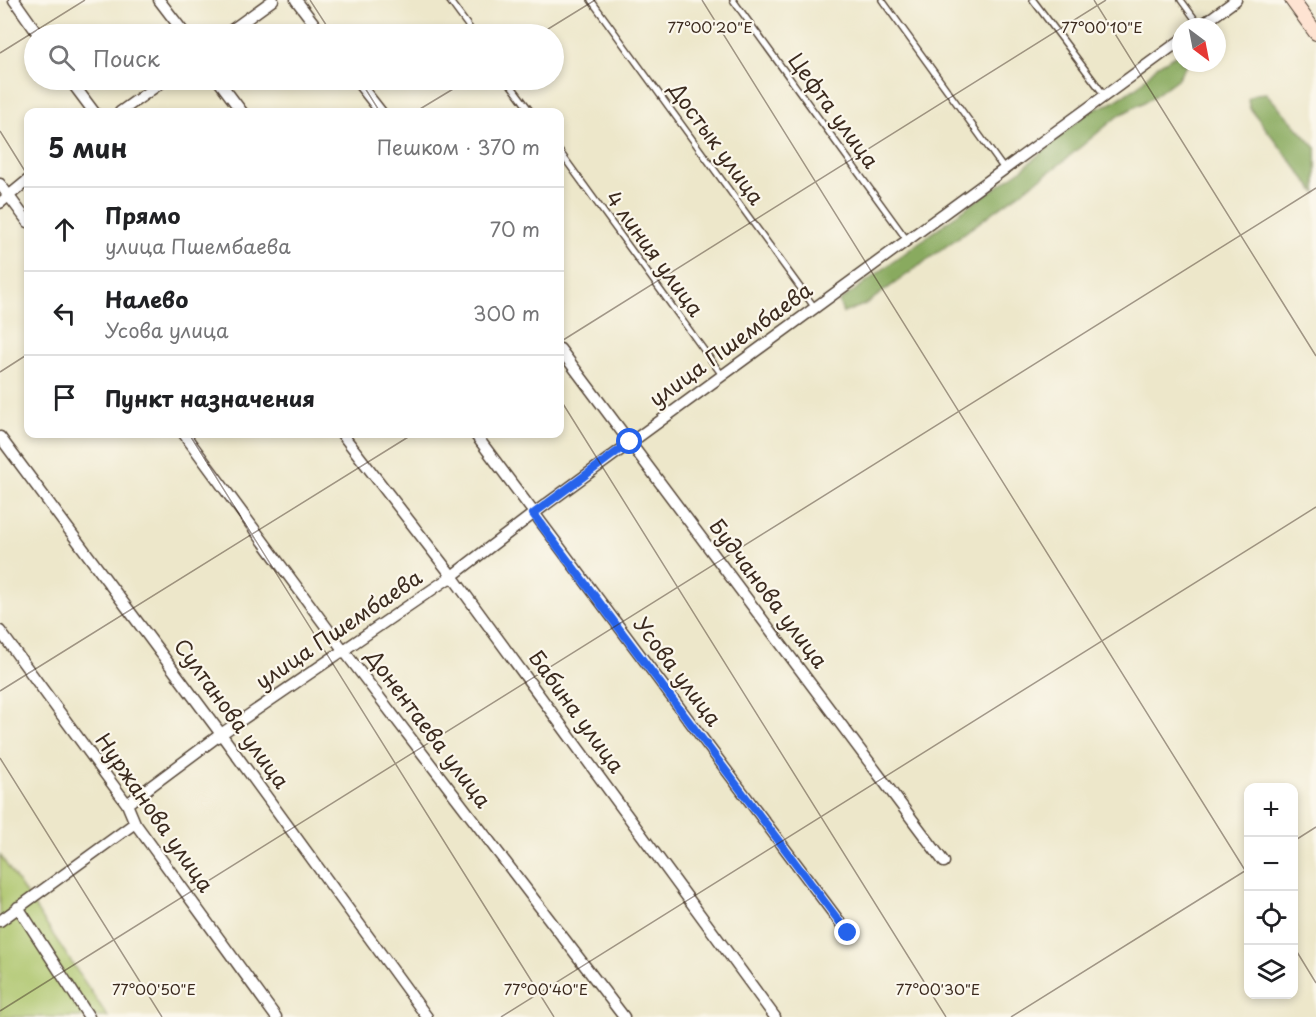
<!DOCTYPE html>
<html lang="ru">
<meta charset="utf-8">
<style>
:root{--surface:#fff;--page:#f2f2f2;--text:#202124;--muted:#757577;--line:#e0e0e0}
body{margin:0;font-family:"Playpen Sans",sans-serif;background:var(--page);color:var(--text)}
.controls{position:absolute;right:18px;bottom:18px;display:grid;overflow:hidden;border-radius:12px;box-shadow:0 3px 9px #0003}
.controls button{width:54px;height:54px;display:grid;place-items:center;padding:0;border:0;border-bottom:2px solid var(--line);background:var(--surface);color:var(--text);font:30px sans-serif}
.compass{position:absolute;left:1172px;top:18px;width:54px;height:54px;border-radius:50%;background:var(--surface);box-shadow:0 3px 9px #0003;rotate:148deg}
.stop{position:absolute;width:18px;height:18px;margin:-14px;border:4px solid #2563eb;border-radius:50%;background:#fff}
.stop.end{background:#2563eb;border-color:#fff;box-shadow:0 2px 6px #0008}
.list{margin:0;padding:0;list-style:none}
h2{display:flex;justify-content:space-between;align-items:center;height:78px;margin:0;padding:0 24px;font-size:26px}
h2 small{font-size:20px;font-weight:400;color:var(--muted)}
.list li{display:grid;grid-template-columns:39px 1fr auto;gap:18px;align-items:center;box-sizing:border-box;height:84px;padding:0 24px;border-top:2px solid var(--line)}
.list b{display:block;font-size:22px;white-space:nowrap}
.list p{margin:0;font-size:20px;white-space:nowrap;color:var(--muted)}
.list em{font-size:20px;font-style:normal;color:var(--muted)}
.icon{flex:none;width:33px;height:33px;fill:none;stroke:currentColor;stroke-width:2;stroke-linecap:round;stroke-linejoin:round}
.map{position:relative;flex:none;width:1316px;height:1017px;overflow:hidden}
.search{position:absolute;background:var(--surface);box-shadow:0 3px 9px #0003;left:24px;top:24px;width:540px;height:66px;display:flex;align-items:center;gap:15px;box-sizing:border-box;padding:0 21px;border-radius:33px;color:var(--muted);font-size:22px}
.panel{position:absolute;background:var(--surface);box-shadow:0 3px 9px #0003;left:24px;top:108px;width:540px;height:330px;border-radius:12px}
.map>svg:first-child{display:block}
.green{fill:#acc46a;stroke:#747744;stroke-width:1.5}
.forest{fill:#89aa5e;stroke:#626a3e;stroke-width:1.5}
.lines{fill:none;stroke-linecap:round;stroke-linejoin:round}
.lane-casing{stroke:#564638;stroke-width:8}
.street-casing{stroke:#564638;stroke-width:13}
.secondary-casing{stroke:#564638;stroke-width:16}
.lane{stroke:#fff;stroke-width:5}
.street{stroke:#fff;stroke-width:10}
.secondary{stroke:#fee3d2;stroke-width:14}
.route{stroke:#2563eb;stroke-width:8}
.ticks{fill:none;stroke:#3b2a1e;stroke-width:1.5;stroke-opacity:0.45}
.labels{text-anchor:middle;stroke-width:4.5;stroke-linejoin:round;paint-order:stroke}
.street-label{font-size:21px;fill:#3b2a1e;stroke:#fbf7ec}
.ticks-label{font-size:15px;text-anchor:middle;fill:#3b2a1e;stroke:#fbf7ec;stroke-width:4.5;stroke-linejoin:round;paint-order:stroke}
</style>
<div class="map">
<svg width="1316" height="1017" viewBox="0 0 1316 1017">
<rect width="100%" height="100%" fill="#fbf7ec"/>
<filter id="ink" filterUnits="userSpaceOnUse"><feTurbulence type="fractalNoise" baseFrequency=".0167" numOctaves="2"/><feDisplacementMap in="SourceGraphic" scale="12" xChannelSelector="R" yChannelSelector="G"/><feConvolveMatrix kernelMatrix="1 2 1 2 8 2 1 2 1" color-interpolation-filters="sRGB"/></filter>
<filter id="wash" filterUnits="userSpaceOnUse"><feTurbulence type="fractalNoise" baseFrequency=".008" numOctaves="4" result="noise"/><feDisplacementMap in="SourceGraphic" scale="24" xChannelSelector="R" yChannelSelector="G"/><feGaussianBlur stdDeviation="1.35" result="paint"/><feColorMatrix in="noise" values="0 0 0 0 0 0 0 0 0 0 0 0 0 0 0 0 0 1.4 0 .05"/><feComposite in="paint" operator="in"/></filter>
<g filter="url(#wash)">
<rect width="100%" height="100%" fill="#ede7ca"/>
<path class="green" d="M0,855l108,162h-108z"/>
<path class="forest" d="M1181,52v11h7l-11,16 -27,20 -32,17 -58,48 -194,140 -23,9 -4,-11 128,-95 53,-36 69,-60 23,-8 25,-16 21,-22z
M1266,93l50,55v45l-67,-86 -1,-8 7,-5z"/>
</g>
<g filter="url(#ink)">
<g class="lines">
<defs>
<path id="lane" d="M449,0l25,34
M591,0l224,308
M733,0l174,240
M882,0l122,169
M1033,0l72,96
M1181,0l19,26
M507,80l24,32
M560,152l162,223"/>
<path id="street" d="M14,0l24,34
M159,0l26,34
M296,0l26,34
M1199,27l37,-27
M226,34l47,-34
M70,80l24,32
M218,80l24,32
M356,80l25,32
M120,112l45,-32
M0,184l28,38
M0,203l28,-23
M560,349l384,513
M184,434l160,217 280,366
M342,434l110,142 323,441
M475,434l373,499
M0,437l221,297 206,283
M0,631l127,173 8,19 141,194
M127,804l94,-70 231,-158 81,-62 648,-474
M18,907l71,110
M0,921l135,-98"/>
<path id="secondary" d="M1292,0l24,33"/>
</defs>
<use href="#lane" class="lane-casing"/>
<use href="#street" class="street-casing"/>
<use href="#secondary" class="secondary-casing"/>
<use href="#lane" class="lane"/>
<use href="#street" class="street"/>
<use href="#secondary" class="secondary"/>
</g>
</g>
<g class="lines" filter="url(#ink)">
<path class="route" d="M630,442l-97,72 315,419"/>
</g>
<path class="ticks" d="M310,0l22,34M702,0l546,875M1094,0l222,356M540,34l55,-34M0,53l85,-53M360,80l20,32M415,112l53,-32M0,131l28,45M560,342l546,-342M0,372l28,-18M560,399l386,618M189,434l365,583M0,691l413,-257M0,758l162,259M1294,841l22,-14M1294,947l22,36M0,1011l1316,-823M501,1017l815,-510M1011,1017l237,-148"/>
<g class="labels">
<g class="street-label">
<text transform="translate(833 111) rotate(54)" y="7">Цефта улица</text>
<text transform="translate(716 144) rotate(54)" y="7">Достык улица</text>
<text transform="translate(654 254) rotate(54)" y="7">4 линия улица</text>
<text transform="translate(731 345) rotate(-36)" y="7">улица Пшембаева</text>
<text transform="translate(768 594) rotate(53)" y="7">Будчанова улица</text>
<text transform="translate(339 630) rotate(-34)" y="7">улица Пшембаева</text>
<text transform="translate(677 672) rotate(53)" y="7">Усова улица</text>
<text transform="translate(576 712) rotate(54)" y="7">Бабина улица</text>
<text transform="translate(231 714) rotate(54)" y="7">Султанова улица</text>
<text transform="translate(428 729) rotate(53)" y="7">Донентаева улица</text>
<text transform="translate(154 813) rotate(55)" y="7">Нуржанова улица</text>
</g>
</g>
<g class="ticks-label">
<text x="710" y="33">77°00'20"E</text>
<text x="1102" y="33">77°00'10"E</text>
<text x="154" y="995">77°00'50"E</text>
<text x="546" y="995">77°00'40"E</text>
<text x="938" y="995">77°00'30"E</text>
</g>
</svg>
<div class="controls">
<button>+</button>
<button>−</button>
<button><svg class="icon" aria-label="locate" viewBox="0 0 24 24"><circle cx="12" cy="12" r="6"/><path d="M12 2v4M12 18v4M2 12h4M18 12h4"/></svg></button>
<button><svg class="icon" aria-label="layers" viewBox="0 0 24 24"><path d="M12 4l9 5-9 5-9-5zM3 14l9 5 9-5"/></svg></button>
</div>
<svg class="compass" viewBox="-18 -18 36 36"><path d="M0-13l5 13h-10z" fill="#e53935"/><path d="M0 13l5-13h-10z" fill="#757577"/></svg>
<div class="stop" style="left:630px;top:442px"></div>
<div class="stop end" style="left:848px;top:933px"></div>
<div class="search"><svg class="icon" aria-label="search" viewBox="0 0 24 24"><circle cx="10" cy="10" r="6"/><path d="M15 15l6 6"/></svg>Поиск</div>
<section class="panel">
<h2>5 мин<small>Пешком · 370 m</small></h2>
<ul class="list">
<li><svg class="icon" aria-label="ahead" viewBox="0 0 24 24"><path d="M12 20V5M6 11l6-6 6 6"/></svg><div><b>Прямо</b><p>улица Пшембаева</p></div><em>70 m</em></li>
<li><svg class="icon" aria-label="left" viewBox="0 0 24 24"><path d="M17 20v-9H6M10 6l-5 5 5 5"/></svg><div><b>Налево</b><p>Усова улица</p></div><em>300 m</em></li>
<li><svg class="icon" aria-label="arrive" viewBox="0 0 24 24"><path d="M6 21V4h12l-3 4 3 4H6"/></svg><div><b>Пункт назначения</b></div></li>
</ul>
</section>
</div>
